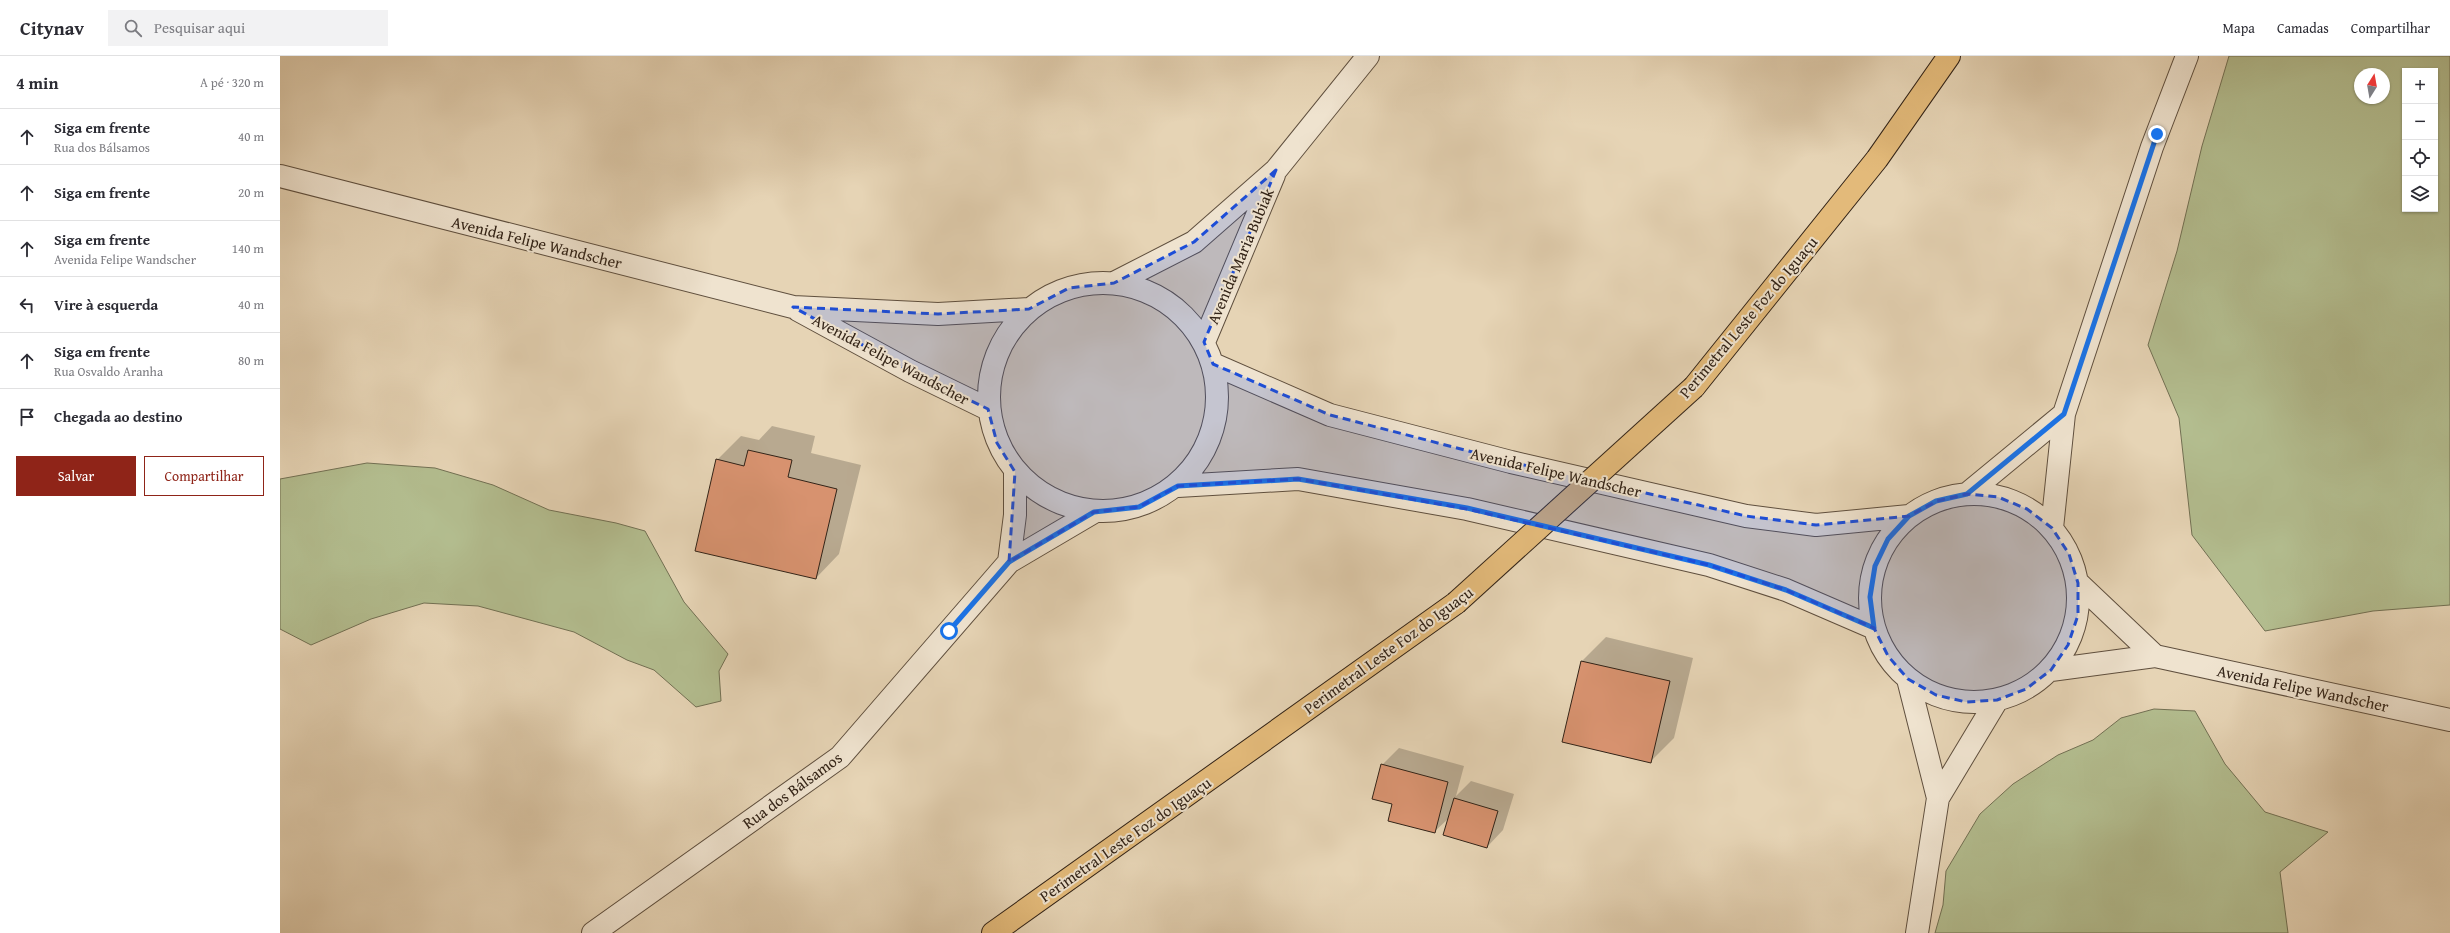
<!DOCTYPE html>
<html lang="pt">
<meta charset="utf-8">
<style>
:root{--surface:#fff;--page:#f2f2f3;--text:#2b2b33;--muted:#7c7c81;--line:#e1e1e2;--accent:#8f2418}
body{margin:0;font-family:"Gentium Book Plus",serif;background:var(--page);color:var(--text)}
.controls{position:absolute;right:12px;top:12px;display:grid;overflow:hidden;border-radius:0px;box-shadow:0 1px 3px #0004}
.controls button{width:36px;height:36px;display:grid;place-items:center;padding:0;border:0;border-bottom:1px solid var(--line);background:var(--surface);color:var(--text);font:20px sans-serif}
.compass{position:absolute;left:2074px;top:12px;width:36px;height:36px;border-radius:50%;background:var(--surface);box-shadow:0 1px 3px #0004;rotate:11deg}
.stop{position:absolute;width:12px;height:12px;margin:-9px;border:3px solid #1a73e8;border-radius:50%;background:#fff}
.stop.end{background:#1a73e8;border-color:#fff;box-shadow:0 1px 4px #0008}
.list{margin:0;padding:0;list-style:none}
h2{display:flex;justify-content:space-between;align-items:center;height:52px;margin:0;padding:0 16px;font-size:17px}
h2 small{font-size:13px;font-weight:400;color:var(--muted)}
.list li{display:grid;grid-template-columns:26px 1fr auto;gap:12px;align-items:center;box-sizing:border-box;height:56px;padding:0 16px;border-top:1px solid var(--line)}
.list b{display:block;font-size:15px;white-space:nowrap}
.list p{margin:0;font-size:13px;white-space:nowrap;color:var(--muted)}
.list em{font-size:13px;font-style:normal;color:var(--muted)}
.actions{display:flex;gap:8px;padding:12px 16px}
.actions a{flex:1;padding:9px 0;border:1px solid var(--accent);border-radius:0px;text-align:center;font-size:14px;color:var(--accent)}
.actions .main{background:var(--accent);color:#fff}
.icon{flex:none;width:22px;height:22px;fill:none;stroke:currentColor;stroke-width:2;stroke-linecap:round;stroke-linejoin:round}
.map{position:relative;flex:none;width:2170px;height:877px;overflow:hidden}
header{display:flex;align-items:center;gap:24px;box-sizing:border-box;height:56px;padding:0 20px;background:var(--surface);border-bottom:1px solid var(--line)}
header strong{font-size:19px}
nav{display:flex;gap:22px;margin-inline-start:auto;font-size:14px}
.search{width:280px;height:36px;background:var(--page);display:flex;align-items:center;gap:10px;box-sizing:border-box;padding:0 14px;border-radius:0px;color:var(--muted);font-size:15px}
main{display:flex}
aside{flex:1;background:var(--surface)}
.map>svg:first-child{display:block}
.green{fill:#b3bd8f;stroke:#727053;fill-rule:evenodd}
.shadow{fill:#0003}
.building{fill:#d7926f;stroke:#322317}
.lines{fill:none;stroke-linecap:round;stroke-linejoin:round}
.minor-casing{stroke:#5f4f3e;stroke-width:24}
.highway-casing{stroke:#322317;stroke-width:24}
.minor{stroke:#efe3cf;stroke-width:22}
.highway{stroke:#e3ba7a;stroke-width:22}
.highway-bridge-casing{stroke:#322317;stroke-width:24;stroke-linecap:butt}
.highway-bridge{stroke:#e3ba7a;stroke-width:22}
.route{stroke:#1a73e8;stroke-width:5}
.marked{fill:#1d4ed8;fill-opacity:0.2;stroke:#1d4ed8;stroke-width:3;stroke-dasharray:8 5;stroke-linejoin:round}
.labels{text-anchor:middle;stroke-width:4;stroke-linejoin:round;paint-order:stroke}
.street-label{font-size:16px;fill:#322317;stroke:#efe3cf}
</style>
<header>
<strong>Citynav</strong>
<div class="search"><svg class="icon" aria-label="search" viewBox="0 0 24 24"><circle cx="10" cy="10" r="6"/><path d="M15 15l6 6"/></svg>Pesquisar aqui</div>
<nav><a>Mapa</a><a>Camadas</a><a>Compartilhar</a></nav>
</header>
<main>
<aside>
<h2>4 min<small>A pé · 320 m</small></h2>
<ul class="list">
<li><svg class="icon" aria-label="ahead" viewBox="0 0 24 24"><path d="M12 20V5M6 11l6-6 6 6"/></svg><div><b>Siga em frente</b><p>Rua dos Bálsamos</p></div><em>40 m</em></li>
<li><svg class="icon" aria-label="ahead" viewBox="0 0 24 24"><path d="M12 20V5M6 11l6-6 6 6"/></svg><div><b>Siga em frente</b></div><em>20 m</em></li>
<li><svg class="icon" aria-label="ahead" viewBox="0 0 24 24"><path d="M12 20V5M6 11l6-6 6 6"/></svg><div><b>Siga em frente</b><p>Avenida Felipe Wandscher</p></div><em>140 m</em></li>
<li><svg class="icon" aria-label="left" viewBox="0 0 24 24"><path d="M17 20v-9H6M10 6l-5 5 5 5"/></svg><div><b>Vire à esquerda</b></div><em>40 m</em></li>
<li><svg class="icon" aria-label="ahead" viewBox="0 0 24 24"><path d="M12 20V5M6 11l6-6 6 6"/></svg><div><b>Siga em frente</b><p>Rua Osvaldo Aranha</p></div><em>80 m</em></li>
<li><svg class="icon" aria-label="arrive" viewBox="0 0 24 24"><path d="M6 21V4h12l-3 4 3 4H6"/></svg><div><b>Chegada ao destino</b></div></li>
</ul>
<div class="actions"><a class="main">Salvar</a><a>Compartilhar</a></div>
</aside>
<div class="map">
<svg width="2170" height="877" viewBox="0 0 2170 877">
<rect width="100%" height="100%" fill="#e6d4b5"/>
<filter id="stains"><feTurbulence type="fractalNoise" baseFrequency=".005" numOctaves="4"/><feColorMatrix values="0 0 0 0 .2 0 0 0 0 .09 0 0 0 0 .02 0 0 0 .5 -.17"/></filter>
<radialGradient id="worn" r=".72"><stop offset=".6" stop-color="#630" stop-opacity="0"/><stop offset="1" stop-color="#630" stop-opacity=".3"/></radialGradient>
<path class="green" d="M1949,0h221v549l-77,6 -108,20 -73,-96 -13,-117 -31,-73 29,-94 25,-105zM2125,15h30v138h-30zM2080,18h24v24h-24z
M87,407l68,5 58,17 56,25 67,13 29,8 39,71 44,52 -9,17 2,30 -25,6 -42,-37 -27,-10 -53,-28 -96,-26 -54,-3 -53,16 -60,26 -31,-16v-150z
M1874,653l41,2 30,53 40,48 63,20 -48,40 8,61h-353l8,-28 3,-34 34,-57 33,-30 45,-29 35,-15 28,-22z"/>
<path class="shadow" d="M492,370l43,10 -4,17 50,12 -22,89 -23,24 -99,-118 24,-24 18,4z
M1326,581l87,21 -19,80 -24,24 -87,-20 19,-81z
M1119,692l65,18 -8,30 15,-15 43,13 -11,36 -16,17 -38,-29 -15,14 -40,-29 -12,-38z"/>
<path class="building" d="M468,394l44,10 -4,17 49,12 -21,90 -121,-28 21,-92 28,7z
M1301,605l89,20 -19,82 -89,-21z
M1101,708l67,18 -13,51 -47,-12 4,-17 -20,-5z
M1174,742l44,13 -11,37 -44,-13z"/>
<g class="lines">
<defs>
<path id="minor" d="M0,120l513,131 145,7 91,-5
M834,227l80,-41 82,-72 92,-114
M709 341a114 114 0 1 1 228 0a114 114 0 1 1-228 0Z
M518,254l112,61 78,38
M924,286l70,-167
M933,308l117,51 181,47 235,54 70,9 93,-9
M898,430l120,-7 169,30 242,56 77,25 88,38
M1687,438l97,-80
M1590 542a104 104 0 1 1 208 0a104 104 0 1 1-208 0Z
M1772,472l12,-114 88,-267 35,-91
M729,506l6,-47v-43
M1798,527l77,73
M1771,614l104,-14 295,64
M1628,623l30,119
M313,877l247,-176 169,-195 85,-50
M1637,877l21,-135 59,-98"/>
<path id="highway" d="M1414,331l183,-228 72,-103
M713,877l463,-330"/>
</defs>
<use href="#minor" class="minor-casing"/>
<use href="#highway" class="highway-casing"/>
<use href="#minor" class="minor"/>
<use href="#highway" class="highway"/>
<defs>
<path id="highway-bridge" d="M1176,547l238,-216"/>
</defs>
<use href="#highway-bridge" class="highway-bridge-casing"/>
<use href="#highway-bridge" class="highway-bridge"/>
</g>
<g class="lines">
<path class="route" d="M669,575l60,-69 85,-50 45,-5 39,-21 120,-7 169,29 242,57 77,25 88,38 -4,-31 5,-31 13,-27 21,-23 27,-15 31,-7 97,-80 93,-280"/>
</g>
<path class="marked" d="M996,114l-72,172 9,22 117,51 181,47 235,54 70,9 93,-9 28,-15 30,-7 31,3 29,12 25,19 17,26 9,29v32l-10,30 -17,25 -25,19 -29,11 -31,2 -30,-7 -28,-16 -20,-23 -14,-28 -88,-38 -77,-25 -242,-56 -169,-30 -120,7 -39,21 -45,5 -85,50 6,-90 -18,-29 -9,-34 -78,-38 -117,-64 145,7 91,-5 40,-21 45,-5 80,-41z"/>
<g class="labels">
<g class="street-label">
<text transform="translate(257 186) rotate(14)" y="6">Avenida Felipe Wandscher</text>
<text transform="translate(960 200) rotate(-67)" y="6">Avenida Maria Bubiak</text>
<text transform="translate(1468 261) rotate(-50)" y="6">Perimetral Leste Foz do Iguaçu</text>
<text transform="translate(611 303) rotate(28)" y="6">Avenida Felipe Wandscher</text>
<text transform="translate(1276 416) rotate(13)" y="6">Avenida Felipe Wandscher</text>
<text transform="translate(1108 594) rotate(-36)" y="6">Perimetral Leste Foz do Iguaçu</text>
<text transform="translate(2023 632) rotate(12)" y="6">Avenida Felipe Wandscher</text>
<text transform="translate(512 734) rotate(-36)" y="6">Rua dos Bálsamos</text>
<text transform="translate(845 783) rotate(-35)" y="6">Perimetral Leste Foz do Iguaçu</text>
</g>
</g>
<rect width="100%" height="100%" filter="url(#stains)"/>
<rect width="100%" height="100%" fill="url(#worn)"/>
</svg>
<div class="controls">
<button>+</button>
<button>−</button>
<button><svg class="icon" aria-label="locate" viewBox="0 0 24 24"><circle cx="12" cy="12" r="6"/><path d="M12 2v4M12 18v4M2 12h4M18 12h4"/></svg></button>
<button><svg class="icon" aria-label="layers" viewBox="0 0 24 24"><path d="M12 4l9 5-9 5-9-5zM3 14l9 5 9-5"/></svg></button>
</div>
<svg class="compass" viewBox="-18 -18 36 36"><path d="M0-13l5 13h-10z" fill="#e53935"/><path d="M0 13l5-13h-10z" fill="#7c7c81"/></svg>
<div class="stop" style="left:669px;top:575px"></div>
<div class="stop end" style="left:1877px;top:78px"></div>
</div>
</main>
